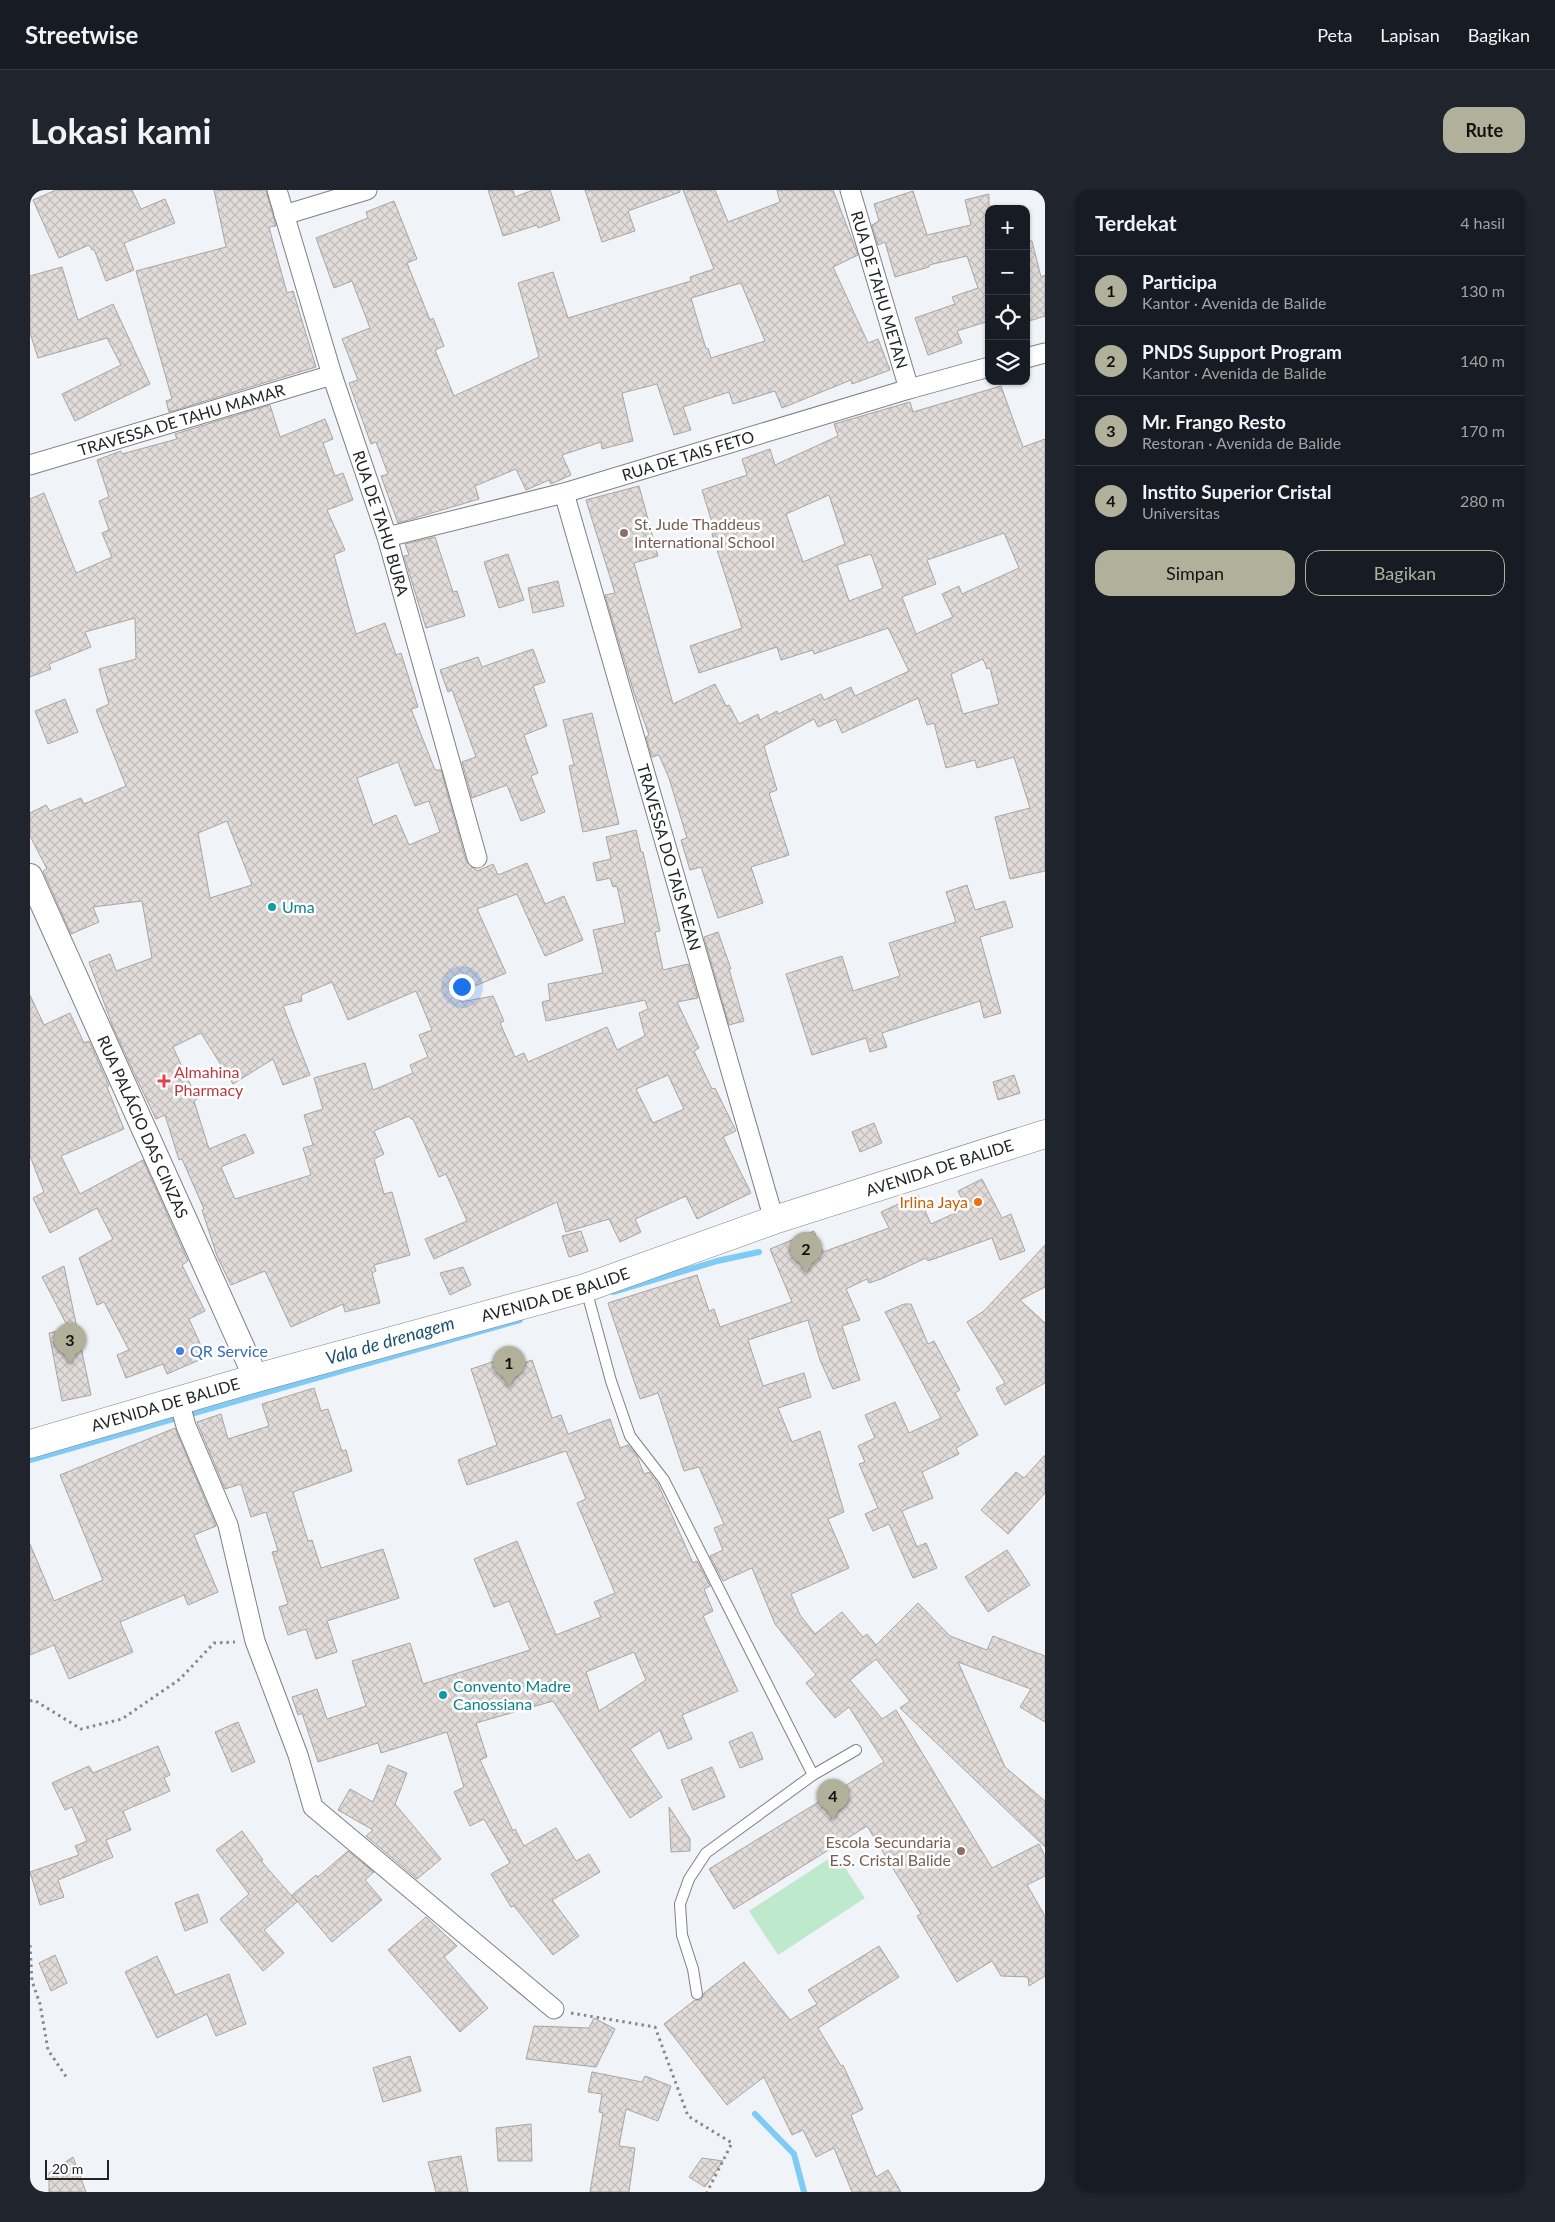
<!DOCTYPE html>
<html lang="id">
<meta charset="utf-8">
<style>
:root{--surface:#171b24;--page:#20242c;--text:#f1f3f6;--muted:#9ea1a6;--line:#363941;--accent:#b0b09b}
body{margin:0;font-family:Lato,sans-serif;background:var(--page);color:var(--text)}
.controls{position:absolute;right:15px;top:15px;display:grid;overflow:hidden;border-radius:10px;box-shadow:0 1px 4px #0004}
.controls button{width:45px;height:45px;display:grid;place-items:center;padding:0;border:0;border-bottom:1px solid var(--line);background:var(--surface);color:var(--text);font:25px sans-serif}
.scale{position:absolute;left:15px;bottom:12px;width:64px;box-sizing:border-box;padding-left:5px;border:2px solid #232426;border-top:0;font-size:14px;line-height:18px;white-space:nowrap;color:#232426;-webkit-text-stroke:4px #fff;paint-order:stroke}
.you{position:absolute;left:431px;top:796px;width:18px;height:18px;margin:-12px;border:4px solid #fff;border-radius:50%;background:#1a73e8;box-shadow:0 0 0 8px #1a73e833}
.badge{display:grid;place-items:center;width:32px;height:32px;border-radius:50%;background:var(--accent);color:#111;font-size:16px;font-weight:700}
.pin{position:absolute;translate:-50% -41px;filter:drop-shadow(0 1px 2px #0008)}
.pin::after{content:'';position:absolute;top:26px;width:18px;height:15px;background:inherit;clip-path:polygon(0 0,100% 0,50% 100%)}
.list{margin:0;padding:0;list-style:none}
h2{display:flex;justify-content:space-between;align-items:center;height:65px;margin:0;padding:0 20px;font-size:21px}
h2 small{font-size:16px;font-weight:400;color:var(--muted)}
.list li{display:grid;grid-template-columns:32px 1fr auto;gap:15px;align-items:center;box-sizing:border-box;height:70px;padding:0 20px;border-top:1px solid var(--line)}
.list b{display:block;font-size:19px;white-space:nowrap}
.list p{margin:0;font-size:16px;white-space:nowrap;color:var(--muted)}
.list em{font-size:16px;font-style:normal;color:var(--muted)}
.actions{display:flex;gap:10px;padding:15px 20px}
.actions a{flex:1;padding:11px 0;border:1px solid var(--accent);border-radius:15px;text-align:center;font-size:18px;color:var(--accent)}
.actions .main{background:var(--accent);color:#111}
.icon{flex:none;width:28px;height:28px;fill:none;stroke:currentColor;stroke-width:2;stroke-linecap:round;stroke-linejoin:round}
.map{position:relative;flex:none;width:1015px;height:2002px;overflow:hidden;border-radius:15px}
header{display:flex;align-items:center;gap:30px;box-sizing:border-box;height:70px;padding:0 25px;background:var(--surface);border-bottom:1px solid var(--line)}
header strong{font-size:24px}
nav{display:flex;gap:28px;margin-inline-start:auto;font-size:18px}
.intro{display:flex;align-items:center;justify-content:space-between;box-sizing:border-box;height:120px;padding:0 30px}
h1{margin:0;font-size:35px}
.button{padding:12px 22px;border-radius:15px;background:var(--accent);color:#111;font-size:18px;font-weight:700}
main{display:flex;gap:30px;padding:0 30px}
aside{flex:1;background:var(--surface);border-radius:15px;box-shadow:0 1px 4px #0004}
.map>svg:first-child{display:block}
.grass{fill:#bee9cd}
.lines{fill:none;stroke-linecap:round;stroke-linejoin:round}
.stream{stroke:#7ecbf6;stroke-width:6}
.building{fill:url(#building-cross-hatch);stroke:#aaa5a3;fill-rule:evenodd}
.service-casing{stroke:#7e8185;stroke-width:12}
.minor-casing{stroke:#7e8185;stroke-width:21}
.tertiary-casing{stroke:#7e8185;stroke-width:26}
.secondary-casing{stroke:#7e8185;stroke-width:29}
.path{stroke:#86888c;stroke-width:3;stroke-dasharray:2.5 4;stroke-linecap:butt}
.service{stroke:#fff;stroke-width:10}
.minor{stroke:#fff;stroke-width:19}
.tertiary{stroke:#fff;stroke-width:24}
.secondary{stroke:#fff;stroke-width:28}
.education-dot{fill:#8d6e63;stroke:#fff;stroke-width:2}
.culture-dot{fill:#0f9aa8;stroke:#fff;stroke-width:2}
.health-dot{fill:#e0444e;stroke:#fff;stroke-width:2}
.food-dot{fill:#e8710a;stroke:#fff;stroke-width:2}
.shop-dot{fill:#3f7fe0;stroke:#fff;stroke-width:2}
.labels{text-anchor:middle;stroke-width:5;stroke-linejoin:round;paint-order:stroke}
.street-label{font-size:16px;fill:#232426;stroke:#fff}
.education-label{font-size:16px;fill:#785e54;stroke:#fff;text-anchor:start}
.culture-label{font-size:16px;fill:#0d838f;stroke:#fff;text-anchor:start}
.health-label{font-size:16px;fill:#be3a42;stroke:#fff;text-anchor:start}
.food-label{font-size:16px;fill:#c56008;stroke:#fff;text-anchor:end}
.shop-label{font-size:16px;fill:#366cbe;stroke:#fff;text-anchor:start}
.water-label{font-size:18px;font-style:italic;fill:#15516e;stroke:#fff}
</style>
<header>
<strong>Streetwise</strong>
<nav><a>Peta</a><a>Lapisan</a><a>Bagikan</a></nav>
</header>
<div class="intro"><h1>Lokasi kami</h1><a class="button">Rute</a></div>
<main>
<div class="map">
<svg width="1015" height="2002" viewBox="0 0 1015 2002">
<defs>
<pattern id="building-cross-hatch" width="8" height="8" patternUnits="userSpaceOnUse" patternTransform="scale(1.25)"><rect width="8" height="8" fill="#e1dbd9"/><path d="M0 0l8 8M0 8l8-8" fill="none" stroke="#c1bcba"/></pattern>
</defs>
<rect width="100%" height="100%" fill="#f0f3f8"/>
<path class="grass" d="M806,1664l29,44 -87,57 -29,-44z"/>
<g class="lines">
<path class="stream" d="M583,1102l104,-31 42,-9
M0,1270l490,-140
M725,1924l39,40 10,38"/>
</g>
<path class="building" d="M26,0h76l9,19 24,-10 10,24 -51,20 10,27 -28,11 -12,-32 -2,1 -3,-5 -30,13 -26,-58z
M184,0h52l10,36 -7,1 18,66 6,-2 23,76 -147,45 -3,-11 6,-2 -36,-128 90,-24z
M458,0h25l2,7 18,-7h17l10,30 -22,8 -1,-3 -34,11z
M555,0h95v2l-52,19 7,20 -33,11z
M653,0h32l13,32 52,-20 -3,-12h56l25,65 -25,12 35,76 10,-4 12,31 -38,14 -1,-4 -69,28 -7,-17 -42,13 -4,-12 -46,15 8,23 -17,5 -17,-51 -35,9 11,48 -31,8 -1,-7 -39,13 9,20 -20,9 -2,-4 -23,10 -10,-21 -41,17 4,13 -81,24 -17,-47 7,-2 -12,-32 -5,2 -22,-61 9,-3 -16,-41 28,-11 -18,-47 -18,7 -18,-50 52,-20 -2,-6 28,-11 23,58 -10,4 23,57 3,-2 11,28 -9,4 19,46 85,-39 -21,-74 35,-11 15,46 123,-37 -1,-4 24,-8zM711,93l24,58 -54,17 -3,-10 -2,1 -15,-51z
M883,1l14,44 44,-10 -6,-25 24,-6v127l-32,10 5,12 -34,12 -13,-37 40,-14 -3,-7 26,-9 -11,-32 -38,9v2l-34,10 -10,-35 -7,3 -6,-20 7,-4 -5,-17z
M996,51h6l9,36 4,-2v41l-19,6z
M32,77l16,53 35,-16 37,80 -75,37 -13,-27 59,-29 -14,-27 -69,20 -8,-25v-57z
M971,196l22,61 22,-8v432l-35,8 -15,-62 35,-9 -16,-51 -37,11 -2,-8 -29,8 -12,-45 -7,2 -9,-27 -76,35 -6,-14 -18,8 -4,-8 -50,27 13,44 -8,3 20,62 -38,12 12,36 -45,15 -17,-51 -11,3 -9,-30 6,-2 -18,-60 -10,-23 -7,2 -6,-20 3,-2 -15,-42 -29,-98 10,-2 -29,-93 53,-14 19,70 -24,7 39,141 42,-20 11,22 3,-1 10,19 19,-10 2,6 17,-9 1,3 43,-20 3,6 27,-13 4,9 54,-25 -21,-43 -74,26 -1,-4 -32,10 -4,-13 -78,26 -9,-27 52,-18 -30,-94 3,-2 -13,-42 45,-15 -5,-16 28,-10 5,16 63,-29 -4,-12 76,-22 3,10zM799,305l16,49 -42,18 -17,-48zM974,343l15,35 -57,26 -3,-8 -17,8 11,23 -37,17 -14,-37 34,-13 -9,-24zM841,364l12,34 -34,13 -12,-36zM953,469l4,10 3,-1 9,36 -36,10 -12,-40z
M240,215l10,32 45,-18 8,20 -10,4 12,33 8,-3 10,27 -26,10 18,40 -11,5 22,79 29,-11 11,32 5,-2 17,54 -7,2 24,61h6l25,91 11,10 16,-7 5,11 29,-12 18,41 19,-8 19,44 -38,16 -28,-62 -40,15 29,64 -48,20 3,9 32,-6 11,25 -4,2 15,34 9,-4 4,9 79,-35 10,23 28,-14 -6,-23 9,-4 -3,-9 -99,21 -4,-19 8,-2 -2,-16 55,-11 -10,-43 32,-7 -8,-37 -4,1 -3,-9 -13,3 -4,-18 18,-4 -5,-22 30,-7 5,22h2l17,79 -5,1 8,38 25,-6 10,34 -21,4 22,46 -5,3 18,38 3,-1 21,43 -13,6 28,56 -54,26 -11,-23 -51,23 6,13 -21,10 -11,-23 -43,13 -9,-30 -123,57 -9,-20 42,-18 -21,-47 -7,3 -26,-58h-2l-2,-3 -35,15 10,23 -10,5 10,35 8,-2 18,63 -36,10 2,6 -4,2 8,30 -35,9 -2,-8 -52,23 -26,-56 -34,14 -14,-29 -15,-46 2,-1 -22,-50 -3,1 -14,-45 -9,4 -21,-44 -22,-48 -24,-65 21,-8 6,17 36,-13 -10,-57 -49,6 6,15 -28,12 -28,-63 4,-2 -17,-33v-23l16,-8 4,6 31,-13 3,6 42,-18 -30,-76 13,-6 -10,-35 37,-10 -1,-41 -50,14 6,15 -42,17 2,5 -21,8v-178l14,-6 32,80 36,-16 -10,-24 7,-3 -10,-29 10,-4 -12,-37 24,-9 1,3 55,-15 -2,-5zM368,572l17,44 14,-5 11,31 -31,13 -13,-30 -23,10 -16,-47zM197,631l25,64 -42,13 -12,-65zM302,792l16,38 68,-29 16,39 -13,5 9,22 -18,8 3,8 -40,17 -8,-27 -51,15 9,31 -19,6 9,30 -10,3 8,27 -76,24 -14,-32 33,-14 -9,-19 -36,15 -15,-48 3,-2 -24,-52 28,-14 32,51 40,-25 10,26 27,-10 -27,-69 19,-5 -1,-6zM638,885l16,34 -31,14 -17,-34z
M405,347l18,55 4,-1 8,25 -39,12 -22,-72 5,-1 -4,-11z
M478,364l16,46 -25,8 -15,-46z
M528,391l6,25 -31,7 -5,-25z
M503,459l12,33 -12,4 14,40 -23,9 14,38 -7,3 14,36 -24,9 -14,-36 -35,13 -10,-36 14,-5 -24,-67 -4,2 -8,-22 38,-13 4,10z
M35,509l13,33 -30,12 -13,-33z
M562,523l27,111 -36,8 -14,-66 5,-1 -11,-45z
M937,695l8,25 30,-9 8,26 -33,10 21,76 -17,5 -4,-17 -98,32 5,14 -17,5 -4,-14 -54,17 -26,-81 56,-18 11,35 47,-15 -11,-33 67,-21 -10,-30z
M688,742l13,37h-2l15,52 -15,4 -25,-88z
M0,805l14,30 26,-12 14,30 5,-2 20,45 -2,1 17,42 -63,27 19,38 63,-34 45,101 -6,4 23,46 -16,8 17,38 -39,17 -4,-10 -37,14 -9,-23 12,-5 -25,-48 -7,3 -18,-47 34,-19 -16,-31 -47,25 -17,-35 11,-6 -14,-36z
M984,885l6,18 -22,7 -5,-18z
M844,933l8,20 -22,9 -8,-20z
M952,989l20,39 9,-4 14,37 -25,9 -8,-22 -64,23 -2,-3 -45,21 -12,4 -2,-4 -21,10 14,31 -18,6 18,54 -27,9 -13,-29 -12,-40 -60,20 15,46 41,-13 7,24 -33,11 14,34 28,-11 24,81 -16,7 21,49 -58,26 9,21 15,19 27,-22 21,25 4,-3 9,11 42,-42 32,33 37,14 6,-14 52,20v66l-25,-15 11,-18 -73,-27 47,105 40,34v46l-145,-139 10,-7 -34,-42 -26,21 32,39 14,-9 96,158 47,-24 6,12v20l-18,9 18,31v60l-16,10 -1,-9 -27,-1 -9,-15 -35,21 -40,-66 4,-2 -54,-88 -133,83 -25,-40 175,-107 -35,-55 -14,11 -29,-35 10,-8 -41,-51 -23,-56 -29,13 -13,-25 13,-6 -9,-22 10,-4 -25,-57 -15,4 -26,-78 -18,6 -32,-96 89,-28 12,36 5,-2 6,18 72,-25 -22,-53 44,-18 9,21 66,-24 -8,-16 37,-17 13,29 35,-16 -8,-17z
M551,1041l7,20 -19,6 -7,-21z
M1015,1055v42l-25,13 25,23v60l-40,22 -9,-17 9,-5 -38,-61 17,-11z
M34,1076l27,129 -29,6 -13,-68 20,-4 -27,-52z
M433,1077l8,18 -21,10 -10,-22z
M874,1114h7l17,40 6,-3 26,49 -5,3 23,42 -22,13 3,6 -37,18 11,26 -31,13 15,36 9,-4 11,25 -24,10 -24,-54 -16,7 -8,-17 13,-6 -19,-44 6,-2 -7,-16 17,-8 -10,-23 30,-13 14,31 32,-15 -56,-106z
M468,1170l3,11 31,-11 20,58 9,-3 7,19 42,-15 10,29 8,-3 9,11 7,18 5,-2 9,12 35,79 4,-2 13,25 -6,3 9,22 -10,5 35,75 -56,24 10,24 -24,10 -8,-19 -30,19 32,48 -32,21 -77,-117 -77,22 11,34 -7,3 33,71 2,-2 9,17 32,-18 20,33 13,-7 11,18 -48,28 27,36 -26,19 -39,-49 -3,1 -20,-33 19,-11 -26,-44 -14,7 -16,-34 10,-5 -17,-55 -66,21 -3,-10 -60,19 -16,-49 -4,2 -6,-18 25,-8 10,30 39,-13 -14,-45 58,-18 13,41 107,-34 -21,-49 -15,6 -20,-48 43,-18 39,94 45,-18 -7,-15 21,-9 -38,-90 9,-4 -20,-48 -99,34 -9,-25 39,-15 -26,-76zM604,1462l12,28 -47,31 -13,-39z
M284,1198l7,23 7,-2 14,42 4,-1 6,21 -59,21 15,49 4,-1 9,28 62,-19 16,49 -72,23 10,31 -21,7 -10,-30 -18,6 -9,-28 9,-3 -16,-52 6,-1 -12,-39 -15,5 -10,-33 -16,5 -28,-67 24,-8 7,25 41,-13 -7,-22z
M145,1238l41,98 -22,9 24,57 -30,13 -4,-10 -64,27 13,30 -64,27 -15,-34 -24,10v-111l24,57 49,-21 -43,-105z
M1015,1265v38l-37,41 -27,-24 35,-38 8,6z
M977,1360l23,35 -42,27 -23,-35z
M208,1532l17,40 -23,10 -17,-40z
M722,1542l11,27 -23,9 -11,-26z
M128,1556l12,29 -6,3 6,13 -47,20 8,19 -25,10 7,17 -55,23 6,17 -24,8 -10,-33 49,-17 -4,-9 12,-5 -15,-34 -7,3 -13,-27 37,-17 4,7z
M358,1575l19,8 -12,31 46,55 -24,20 -51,-43 7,-6 -35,-20 12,-21 23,13z
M682,1577l13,30 -32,13 -12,-30z
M639,1617l21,32v12l-19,1z
M212,1641l21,29 -2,1 36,41 -33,28 20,23 -21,18 -43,-52 29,-25 -33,-44z
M318,1661l26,21 -9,8 17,20 -50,42 -40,-47 24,-20 2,2z
M168,1704l10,28 -23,9 -10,-28z
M396,1727l31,29 -13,11 44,51 -28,24 -72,-82z
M849,1756l20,31 -81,51 23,38 2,-1 20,44 -12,6 25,62 12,-7 13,22h-49l-18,-44 -18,9 -13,-27 -11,5 -28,-58 -37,28 -63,-81 31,-24h6l3,-7 40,-31 46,58 27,-16 -9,-14z
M25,1765l12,28 -16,8 -12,-28z
M127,1766l18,39 54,-21 17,50 -30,12 -9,-22 -50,24 -32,-66z
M564,1828l21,11 -19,38 -70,-8 8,-33 55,2z
M380,1866l11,35 -38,11 -10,-34z
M562,1882l50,10 3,-6 26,10 -13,35 -32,-12 -7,37 16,2 -6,44h-39l13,-79 -4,-1 3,-18 -14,-2z
M501,1934l1,37h-34l-2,-33z
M431,1966l7,36h-32l-8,-30z
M43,1967l13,35h-37v-19z
M672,1968l21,3 -18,26 -16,-10z"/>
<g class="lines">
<defs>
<path id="service" d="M556,1099l25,92 19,55 34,44 149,295
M667,1804l-4,-25 -11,-34 -2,-31 9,-25 17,-26 107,-78 43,-25"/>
<g id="minor">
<path id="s1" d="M247,0l55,185 55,162 90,321"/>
<path id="s2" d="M820,0l59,199"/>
<path d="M254,25l83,-25"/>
<path d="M996,168l19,-5"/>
<path id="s3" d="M0,275l302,-90"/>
<path id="s4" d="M534,303l210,727"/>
<path id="s5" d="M357,347l177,-44 345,-104 80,-22"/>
<path d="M149,1211l7,25 42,99 27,116 43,114 15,52 241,202"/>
</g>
<g id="tertiary">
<path id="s6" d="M0,686l226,502"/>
</g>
<g id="secondary">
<path id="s7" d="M0,1254l226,-66 329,-90 189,-68 271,-86"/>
</g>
</defs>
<use href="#service" class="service-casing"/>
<use href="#minor" class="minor-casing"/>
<use href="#tertiary" class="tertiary-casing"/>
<use href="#secondary" class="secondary-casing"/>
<path class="path" d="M0,1511l4,-1 47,29 41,-10 58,-40 34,-36 21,-1
M0,1755l2,36 8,23 8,46 19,28
M541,1823l84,14 33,89 44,27 -25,49"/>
<use href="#service" class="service"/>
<use href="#minor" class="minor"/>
<use href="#tertiary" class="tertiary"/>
<use href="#secondary" class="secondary"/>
</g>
<g class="education-dot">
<circle cx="594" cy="343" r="5"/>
<circle cx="931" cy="1661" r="5"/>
</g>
<g class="culture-dot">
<circle cx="242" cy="717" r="5"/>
<circle cx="413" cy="1505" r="5"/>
</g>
<path class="health-dot" d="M131.5 883.5h5v5h5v5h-5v5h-5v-5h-5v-5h5z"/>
<circle class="food-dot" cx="948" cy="1012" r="5"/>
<circle class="shop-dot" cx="150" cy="1161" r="5"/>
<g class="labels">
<g class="street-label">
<text dy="6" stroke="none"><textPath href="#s2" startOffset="104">RUA DE TAHU METAN</textPath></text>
<text dy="6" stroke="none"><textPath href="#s3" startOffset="158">TRAVESSA DE TAHU MAMAR</textPath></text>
<text dy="6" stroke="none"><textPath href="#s5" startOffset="312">RUA DE TAIS FETO</textPath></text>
<text dy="6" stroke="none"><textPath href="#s1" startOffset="349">RUA DE TAHU BURA</textPath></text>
<text dy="6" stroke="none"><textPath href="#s4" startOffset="379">TRAVESSA DO TAIS MEAN</textPath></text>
<text dy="6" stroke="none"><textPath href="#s6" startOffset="275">RUA PALÁCIO DAS CINZAS</textPath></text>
<text dy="6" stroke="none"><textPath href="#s7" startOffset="951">AVENIDA DE BALIDE</textPath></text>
<text dy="6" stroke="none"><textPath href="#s7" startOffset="546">AVENIDA DE BALIDE</textPath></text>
<text dy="6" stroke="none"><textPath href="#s7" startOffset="141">AVENIDA DE BALIDE</textPath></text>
</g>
<g class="education-label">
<text x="604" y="340">St. Jude Thaddeus<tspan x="604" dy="18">International School</tspan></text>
<text x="921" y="1658" text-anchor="end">Escola Secundaria<tspan x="921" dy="18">E.S. Cristal Balide</tspan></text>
</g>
<g class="culture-label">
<text x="252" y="723">Uma</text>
<text x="423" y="1502">Convento Madre<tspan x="423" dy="18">Canossiana</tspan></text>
</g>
<g class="health-label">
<text x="144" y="888">Almahina<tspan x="144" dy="18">Pharmacy</tspan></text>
</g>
<g class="food-label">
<text x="938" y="1018">Irlina Jaya</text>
</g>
<g class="shop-label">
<text x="160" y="1167">QR Service</text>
</g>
<g class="water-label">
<text transform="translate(360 1151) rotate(-16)" y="6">Vala de drenagem</text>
</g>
</g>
</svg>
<div class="controls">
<button>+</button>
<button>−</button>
<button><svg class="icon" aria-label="locate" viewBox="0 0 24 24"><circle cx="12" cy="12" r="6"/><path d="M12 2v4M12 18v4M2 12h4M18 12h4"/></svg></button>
<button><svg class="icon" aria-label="layers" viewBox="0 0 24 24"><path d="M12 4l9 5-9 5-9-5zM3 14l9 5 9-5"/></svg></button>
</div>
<div class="scale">20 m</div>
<div class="you"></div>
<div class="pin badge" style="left:479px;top:1197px">1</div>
<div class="pin badge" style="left:776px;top:1083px">2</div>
<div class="pin badge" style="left:40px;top:1174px">3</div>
<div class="pin badge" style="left:803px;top:1630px">4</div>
</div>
<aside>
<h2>Terdekat<small>4 hasil</small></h2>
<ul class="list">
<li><span class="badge">1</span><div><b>Participa</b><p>Kantor · Avenida de Balide</p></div><em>130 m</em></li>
<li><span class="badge">2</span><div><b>PNDS Support Program</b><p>Kantor · Avenida de Balide</p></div><em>140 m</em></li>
<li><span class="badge">3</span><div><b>Mr. Frango Resto</b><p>Restoran · Avenida de Balide</p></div><em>170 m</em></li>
<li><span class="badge">4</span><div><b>Instito Superior Cristal</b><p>Universitas</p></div><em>280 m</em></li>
</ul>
<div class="actions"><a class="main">Simpan</a><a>Bagikan</a></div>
</aside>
</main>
